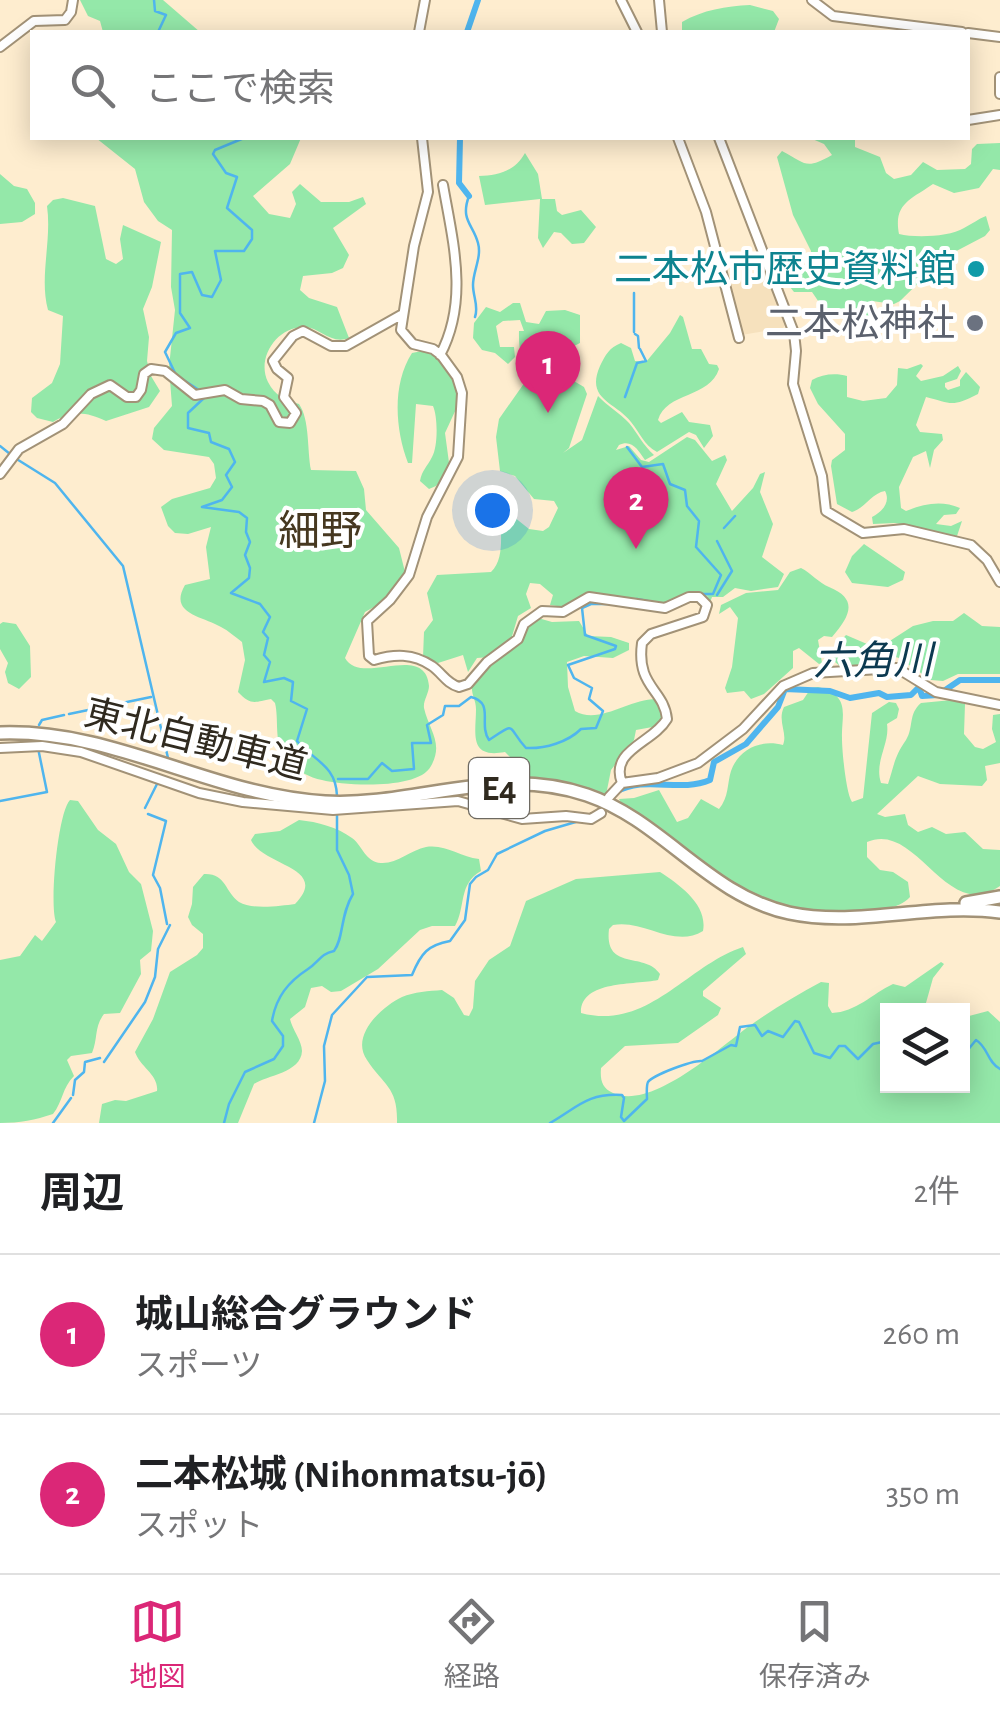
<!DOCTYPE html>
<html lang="ja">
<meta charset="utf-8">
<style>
:root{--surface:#fff;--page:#f6f6f6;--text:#202124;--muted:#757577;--line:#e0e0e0;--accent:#db2777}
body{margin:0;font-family:"Alegreya Sans","Noto Sans JP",sans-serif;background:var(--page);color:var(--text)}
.controls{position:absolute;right:30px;bottom:30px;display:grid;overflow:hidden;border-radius:0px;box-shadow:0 5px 25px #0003}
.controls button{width:90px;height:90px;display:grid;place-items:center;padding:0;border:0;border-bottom:2px solid var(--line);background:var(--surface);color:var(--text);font:50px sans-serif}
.you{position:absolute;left:492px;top:510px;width:35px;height:35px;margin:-25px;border:8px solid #fff;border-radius:50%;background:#1a73e8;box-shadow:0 0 0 15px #1a73e833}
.badge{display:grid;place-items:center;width:65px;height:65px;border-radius:50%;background:var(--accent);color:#fff;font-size:32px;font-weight:700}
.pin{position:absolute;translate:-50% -82px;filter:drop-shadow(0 2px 5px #0008)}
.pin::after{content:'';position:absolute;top:52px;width:35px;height:30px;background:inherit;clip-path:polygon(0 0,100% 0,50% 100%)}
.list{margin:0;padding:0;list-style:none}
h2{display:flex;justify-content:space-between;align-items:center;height:130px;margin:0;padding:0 40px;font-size:42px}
h2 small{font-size:32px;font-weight:400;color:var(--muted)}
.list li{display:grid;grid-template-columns:65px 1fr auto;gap:30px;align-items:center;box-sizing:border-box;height:160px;padding:0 40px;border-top:2px solid var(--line)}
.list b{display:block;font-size:38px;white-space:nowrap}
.list p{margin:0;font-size:32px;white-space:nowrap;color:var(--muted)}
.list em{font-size:32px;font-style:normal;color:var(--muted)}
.icon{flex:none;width:55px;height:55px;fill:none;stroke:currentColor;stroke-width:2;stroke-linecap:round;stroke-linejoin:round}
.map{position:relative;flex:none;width:1000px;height:1123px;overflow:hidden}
.search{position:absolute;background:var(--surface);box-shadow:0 5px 25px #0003;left:30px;right:30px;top:30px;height:110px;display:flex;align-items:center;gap:25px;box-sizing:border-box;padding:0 35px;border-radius:0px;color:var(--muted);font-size:38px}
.sheet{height:450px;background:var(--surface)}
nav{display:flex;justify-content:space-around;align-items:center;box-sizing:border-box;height:140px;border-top:2px solid var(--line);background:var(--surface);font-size:28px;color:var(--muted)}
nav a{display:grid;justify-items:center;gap:5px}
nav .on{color:var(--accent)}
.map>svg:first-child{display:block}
.built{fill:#f6e1bd}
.green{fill:#94e8a9}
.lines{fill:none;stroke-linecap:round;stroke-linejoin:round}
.stream{stroke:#4fb5ee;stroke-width:2.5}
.river{stroke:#4fb5ee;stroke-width:6}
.secondary-casing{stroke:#a29277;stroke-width:12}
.highway-casing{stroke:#a29277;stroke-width:16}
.secondary{stroke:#fff;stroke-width:8}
.highway{stroke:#fff;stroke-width:11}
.culture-dot{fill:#0f9aa8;stroke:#fff;stroke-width:4}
.worship-dot{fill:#6b7280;stroke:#fff;stroke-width:4}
.labels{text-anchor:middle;stroke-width:8;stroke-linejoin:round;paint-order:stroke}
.shield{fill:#fff;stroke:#6e6a62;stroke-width:2.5}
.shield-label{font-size:35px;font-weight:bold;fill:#302a1f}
.culture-label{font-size:38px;fill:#0d838f;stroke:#fff;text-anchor:end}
.worship-label{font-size:38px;fill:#5b616d;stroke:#fff;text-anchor:end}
.street-label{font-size:38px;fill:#302a1f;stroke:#fff}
.water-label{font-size:40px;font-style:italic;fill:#0c3950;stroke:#fff}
.quarter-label{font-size:42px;fill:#463820;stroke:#fff}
</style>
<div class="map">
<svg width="1000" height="1123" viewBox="0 0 1000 1123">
<rect width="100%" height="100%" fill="#feedcf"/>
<path class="built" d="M767,274l18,51 -2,3 -42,7 -14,-51z"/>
<path class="green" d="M80,0h83l37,32h-97l-3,-11 -12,-5z
M750,5l23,6 6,8 -5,13 -92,-2v-8c21,-12 44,-16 68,-17z
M96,138h205l-11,26 -37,32 16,18 21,4 6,-14 -4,-12 8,-8 21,18h28l14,-5 3,7 -33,24 16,27 -6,13 -11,5 -29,3 -3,14 9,8 28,9 12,31c-18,7 -28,-10 -44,-11 -28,-1 -49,31 -37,55 7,14 17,18 31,22 11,16 8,46 12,66l45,1 8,18 2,21 33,38 6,24 -24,31 -16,9 -20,46c16,29 80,-17 84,28 0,7 -6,15 -5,22 5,22 20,35 7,58 -12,24 -86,20 -109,14 -15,-3 -30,-12 -38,-24 -10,-14 -5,-37 -9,-53l-4,-4c-16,3 -20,7 -33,-7l7,-32 -3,-18c-7,-5 -13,-11 -21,-15 -18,-11 -53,-13 -36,-42l25,-6 -4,-32 5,-20 -23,7 -13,-1 -7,-7 -7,-19 11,-8 38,-11 6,-10 -2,-14 -5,-7 -45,-7 -12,-11 2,-11 18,-22 -3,-39 6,-57 -4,-23 1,-57 -14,-9 -14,-19 -9,-33z
M810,138h45v9l25,10 6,16 8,6 17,-4 12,-13 14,8 28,-1 6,-5 1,-15 5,-5 23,-1v27l-7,-1 -14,19 -25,5 -21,-9c-21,15 -40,19 -34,50 16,4 50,3 65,-6 8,-4 14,-9 22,-12l4,14 -5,6 -40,21 -45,44 -6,3 -22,-3 -1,15 -20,2 -10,-9 -14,5 -15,-22h-18l-4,-5 1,-6 18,-15 2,-15 -18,-36 -16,-58 5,-6c25,13 23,19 50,4l-8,-11z
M525,153l13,21 4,25h13l2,12 5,4 19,-5 15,17 -12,16 -12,1 -11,-11 -7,-1 -11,16 -5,-10 2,-39 -55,6 -6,-29c19,0 36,-5 46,-23z
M0,174l14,12 13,3 8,14v11l-13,8 -22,2z
M63,198l32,8 11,53 10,5 7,-5 -3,-20 3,-14 38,17 -9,45 -9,22 6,28 -2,24 4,15 9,15 -11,16 -43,14c-21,-9 -32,-11 -53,1l-16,-4 -6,-6 1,-14 20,-15 8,-19 3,-48 -15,-6c-9,-33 4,-69 -1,-104l6,-6z
M513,303h7l6,19 13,2 7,-13 19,-1 15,5v28l-12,6 -10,-10 8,36c-36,-1 -48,-5 -47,-44h5l-4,-11 -17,1 -7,5 4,21h14l1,10 -7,7 -13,-11 -13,-3 -9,-12 1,-15 12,-16 14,5z
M680,315l3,2 9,32h9l8,15 8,1 2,4c-9,29 -53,23 -61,51l3,3 21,-11 7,10 21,3 3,11 -9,12 -8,-13 -7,-3 -32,20c-14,-8 -16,-18 -26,-30 -15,-20 -46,-22 -31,-56 6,-12 9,-18 21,-23l10,5 4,13 11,1 24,-29z
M422,351l14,3 22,31 -1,22 -12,26 5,37 -14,16 -7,3 -9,-8c2,-11 7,-14 12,-24 6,-10 6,-40 1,-51l-17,-2 -4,59h-4c-13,-34 -16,-79 4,-110z
M921,364l2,2 -7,10 5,5 22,-5 15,-10 3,5 -4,8 -12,4v4l3,3 12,-4v-6l6,-8 14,15 -2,7c-27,14 -27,9 -52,3l-10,28 4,7 22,2 1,6 -9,10 -4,18 -4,-17 -13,6 -14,30 2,21 5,3c18,-7 35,-11 54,-3l-4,6 -12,1 -8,9 15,2 11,-5 -5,15 -62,-13 -22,1 -1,-7c10,-5 19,-15 13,-26 -13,2 -20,17 -33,21l-15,-8 -6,-38 1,-6 13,-10v-16l-27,-30 -8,-16 2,-8c10,-6 24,-7 35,-4v21l16,4 23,-3 11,-13 1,-17 9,1z
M532,372l35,5 17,10 3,7 -18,54 -6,5 19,-13 16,-44c9,10 22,17 31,27 9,11 14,22 25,32l-9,5c-7,-10 -13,-21 -26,-15l-3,5 13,-4 12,14 8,2 38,-25 8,3 17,21 13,-6 2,5 -11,24 16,27 21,-23 7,-14 5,-2 -5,20 13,32 -11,33 22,17 -6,13 -27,4 -16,-3 -12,9h-11l-3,8 -6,-8 6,-1 -19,-1 -24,10 -62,-9 -40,11 -14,-2 3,-10 -13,-11 -10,-1 -4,11 5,14 -13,8 -8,27 -20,14 -13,1 -9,14 -5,-17 -25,8 -15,-6 1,-25 9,-12 -6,-27 10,-18 54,-3c14,-13 9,-38 10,-56l8,-3 20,16 14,2 6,-4 9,-19 -4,-7 -20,-2 -19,-23 -15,-5 -4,-34 3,-18z
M864,544l41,28 -2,8 -15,7 -36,-4 -7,-11 7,-16z
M801,568c10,5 18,15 28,19 29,12 22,28 3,50l-8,-1 -6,4 4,23 -3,1 -20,-16 -6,3v17l-29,26 -13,5 -7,-8 -17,2 -2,-5 7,-21 6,-49 -8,-11 -11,7 2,-9 25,-12 32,-3 12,-18z
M964,613l18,13 18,1v47h-42l-15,7 -12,-1 -32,-22 -10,-3 -25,12 -22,1 -8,-7v-13l12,-13 28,12 8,-1 31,-20 20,-5h20z
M538,618l14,4 27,-1 9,15 23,1 18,6v7l-16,8 -29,-2 -17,6 1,25 7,24c24,14 54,-12 81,-12l9,18 -7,9 -22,4 -2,10 -23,30 -5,25 -4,2 -71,-19 -26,-26c-37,7 -29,-19 -29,-43 0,-9 -5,-14 -4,-24l54,-60z
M3,622l13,2 14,22 1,31 -12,12 -11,-6 -3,-11 3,-9 -8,-14v-25z
M818,687c34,9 23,28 24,51 0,13 4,55 10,64l11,-4 9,-85 17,-11 7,1 3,6 -2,9 -10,6c3,20 -13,37 -6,59l7,1c6,-18 6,-27 18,-44 8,-13 2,-26 15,-37l31,-3 13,4 -1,30 11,13 8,2 13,-7 -4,-13 1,-14 7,-1v49l-15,3 2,14 -5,6 -42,-2 -22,-8 -41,38 8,3 20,-3 3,11 10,7 14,-5 14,7 19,-2 18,17 17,1v36c-54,38 -83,-66 -133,-44v15l13,13 13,2 15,10 2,15c-13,14 -33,12 -51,14 -106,11 -159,-51 -238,-108l-2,-4 15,-1 25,-8 18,32 11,-4 13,-19 18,10c10,-12 8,-25 12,-38 8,-23 31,-32 52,-26 5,-12 -6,-24 1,-38l19,-7 8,-12z
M70,800l8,1 20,29 18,14 13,28 12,12 12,47 -2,20 -11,9 1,14 -21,39 -16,1c-10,13 -6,25 -12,39l-21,3 -4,4 7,16c-12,12 -11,25 -21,38 -18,6 -33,9 -53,9v-163l20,-4 15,-21 7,6 14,-19c-7,-18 2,-110 14,-122z
M299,820c19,2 38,7 53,18 11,8 13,24 29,25 16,1 30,-13 45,-16 20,-3 34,10 53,12l2,12c-23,13 -15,36 -26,55h-23l-12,4 -42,39 -37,22 -10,1 -9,-6 -11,2 -6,19 -15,12c2,10 12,22 12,32 -1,22 -35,24 -48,33l-16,39h-139l3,-19 13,-4 11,1 31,-10c2,-16 -17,-24 -22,-39l18,-33 17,-47 27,-17 6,-7v-14l-11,-9 -4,-8 4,-13 1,-17 11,-13c22,-1 21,18 35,28 13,8 41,4 56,2 36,-37 -33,-38 -44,-64l4,-6 25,-3z
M660,872c20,13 48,33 43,59 -29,18 -59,-12 -90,-6l-4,4c-5,43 36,22 51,45l-2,6c-23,5 -78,0 -77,33 67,18 105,-47 162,-66l3,7 -43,37v5l18,12 -3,7 -40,28 -53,3 -24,22c-1,12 1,20 12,25 38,18 106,-45 135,-66 22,-16 49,-32 73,-45l8,1 -1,23 4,7c24,-1 40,-19 61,-29l12,3 36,-25 3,2 -11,14 -9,32 -36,1v75h74l1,-65 6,-5 19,-5 12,11v101h-603c1,-36 -13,-37 -30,-63 -17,-24 14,-53 35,-63 12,-5 27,-6 40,-7l12,8 10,17 5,1 4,-8 2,-27 14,-21 21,-14 16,-45 50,-22z"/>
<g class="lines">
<path class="stream" d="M154,0l1,11 11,4 -8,17
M469,196c-9,24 4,28 9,47 4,14 -5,28 -5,42 0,12 6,21 2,32
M634,293v39
M635,334l3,2 1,12
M202,392l-26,-17 -11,-23 11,-19 14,-5 -10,-15v-39l12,-2 10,23 10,2 9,-17 -6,-29h29l8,-12v-9l-25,-22 10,-31 -11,-4 -13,-19 2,-4 29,-12
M625,397l12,-34 9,-2 -6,-12
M204,398l-16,15v15l21,5 2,9 18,7 6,13 -9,13 6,12 -10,13 -20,7 37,5 8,6 -1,14 4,10 -5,13 5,13 -1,10 -18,15 29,11 10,13 -7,15 5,6 -4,17 6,7 -6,20 20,-4 9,4 -2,19 16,8 -10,32c17,20 39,24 40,55
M0,446l10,8
M627,447l15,20 21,-3 7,20 15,6 2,16 12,15 -3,26 25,28 -8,19h-18
M15,458l40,25 68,83 45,192
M724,528l11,-12
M717,595l15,-24 -15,-30
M631,601l6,-2 26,5
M69,714l82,-17
M39,725l3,-5 22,-5
M338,779h30l14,-16 10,8 22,-2 -2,-26h19l-4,-18 16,-10 2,-9h14l12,-9c24,6 7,27 18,43 29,-19 17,-14 37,8 19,1 42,-6 55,-19l15,-1 7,-17 -14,-12 3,-11 -18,-10 -6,-13 47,-16 1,-3 -31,-11 -3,-27 9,-4h19
M0,801l47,-9 -9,-44
M145,808l13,-26
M148,814l18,7 -13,54 7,13 7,36
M962,1057l14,-17c12,7 11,22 24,29
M104,1062l41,-60 10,-25 3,-28 12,-24
M73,1095l2,-15 9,-8 1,-10 15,-4
M53,1123l18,-25
M224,1123l5,-19 16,-32 29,-13 9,-13v-10l-11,-15c4,-24 16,-39 36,-52 11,-7 12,-15 26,-18 10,-13 6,-36 19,-57l-4,-19 -12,-25v-36
M314,1123l11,-42 -1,-35 8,-31 35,-38 45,-2c9,-22 16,-30 38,-34l15,-21 5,-36 6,-7 12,-7 9,-16 48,-23 34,-10
M550,1123c28,-16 37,-30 72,-28l2,3 -3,19 3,4 23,-22c0,-4 -1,-13 1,-17 5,-7 45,-22 54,-21l29,-16 5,1 4,-19 15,-2 7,11 6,-5 15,6 12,-16 4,1 15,31 16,5 9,-12h6l13,13 15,-15 9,-2 6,9"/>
<path class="river" d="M467,32l11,-32
M460,138l-1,45 10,13
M616,792c29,-17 63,1 94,-12l4,-18 32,-18 32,-37 7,-18 45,2 20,7 29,-5 8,4 24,-2 8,-8 3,9 16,-1 22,-15h40"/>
<defs>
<path id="secondary" d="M621,0l16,32
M659,0l3,32
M812,0l21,16 129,16
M419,32l6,-32
M968,33l32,4
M0,47l34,-26 31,-1 6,-8 2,-12
M1000,77v17
M968,120l32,-5
M422,138l6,54 -14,54 -13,84 12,14 20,5 8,6 16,22 5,16 -4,64 -31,60 -18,58 -19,25 -23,21 2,35 5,4c20,-6 39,-7 58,6 11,8 14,17 27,21l9,-3 19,-22 31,-23 6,-15 18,-13 21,1 26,-15 76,11 24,-11h10l8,8 -4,12 -52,17 -9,9c-6,44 22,46 25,76 -14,24 -58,31 -45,64
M678,138l28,74 33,126
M719,138l75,195 2,18 -3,33 29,92 4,35 37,22 41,-4 67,16 16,15 13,22
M440,355c29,-54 13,-113 3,-170
M0,474l19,-25 44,-25 28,-30 19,-9 17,12h9l5,-7 3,-16 7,-5 14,2 30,24 30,-5 16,9 22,2 7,4 9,17 11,1 6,-10 -12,-16 4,-19 -11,-9 -4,-8 20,-25 10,-5 28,15h15l55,-31
M0,748l42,-2 39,6 118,41 44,9 90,8 125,-9 64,18 44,-3 25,3 10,-6
M609,797l13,-14 36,-5 40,-15 45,-34 40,-43 30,-13 84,-5 39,24 64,13"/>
<path id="highway" d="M0,733c116,-4 210,62 325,69 89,5 173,-38 262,-7 76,26 121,100 202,118 70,15 140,-11 211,-1
M966,903l34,-6"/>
</defs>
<use href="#secondary" class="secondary-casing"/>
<use href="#highway" class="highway-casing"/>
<use href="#secondary" class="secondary"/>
<use href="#highway" class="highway"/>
</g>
<circle class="culture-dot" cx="976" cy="269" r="10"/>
<circle class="worship-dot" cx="975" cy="323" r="10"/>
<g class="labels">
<rect class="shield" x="469" y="758" width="60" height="60" rx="8"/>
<g class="shield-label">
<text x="499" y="800">E4</text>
</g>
<g class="culture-label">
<text x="956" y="282">二本松市歴史資料館</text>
</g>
<g class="worship-label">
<text x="955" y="336">二本松神社</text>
</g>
<g class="street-label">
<text transform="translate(196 739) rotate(14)" y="13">東北自動車道</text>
</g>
<g class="water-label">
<text transform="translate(873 660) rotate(-1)" y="14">六角川</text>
</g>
<g class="quarter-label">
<text x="320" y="545">細野</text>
</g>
</g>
</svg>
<div class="controls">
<button><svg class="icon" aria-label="layers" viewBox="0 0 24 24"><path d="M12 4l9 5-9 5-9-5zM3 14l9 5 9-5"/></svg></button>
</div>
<div class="you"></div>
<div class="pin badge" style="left:548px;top:413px">1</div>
<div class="pin badge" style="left:636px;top:549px">2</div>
<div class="search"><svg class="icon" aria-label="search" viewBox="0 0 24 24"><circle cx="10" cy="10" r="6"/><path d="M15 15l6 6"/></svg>ここで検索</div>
</div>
<section class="sheet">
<h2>周辺<small>2件</small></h2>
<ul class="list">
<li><span class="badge">1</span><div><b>城山総合グラウンド</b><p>スポーツ</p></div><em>260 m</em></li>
<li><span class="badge">2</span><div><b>二本松城 (Nihonmatsu-jō)</b><p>スポット</p></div><em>350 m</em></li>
</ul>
</section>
<nav>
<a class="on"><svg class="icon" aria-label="map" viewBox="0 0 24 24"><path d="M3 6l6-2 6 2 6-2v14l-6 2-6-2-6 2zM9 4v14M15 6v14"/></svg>地図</a>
<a><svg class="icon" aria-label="directions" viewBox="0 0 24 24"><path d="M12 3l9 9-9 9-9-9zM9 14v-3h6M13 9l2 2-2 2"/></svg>経路</a>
<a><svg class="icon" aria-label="saved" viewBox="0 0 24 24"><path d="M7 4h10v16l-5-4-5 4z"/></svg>保存済み</a>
</nav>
